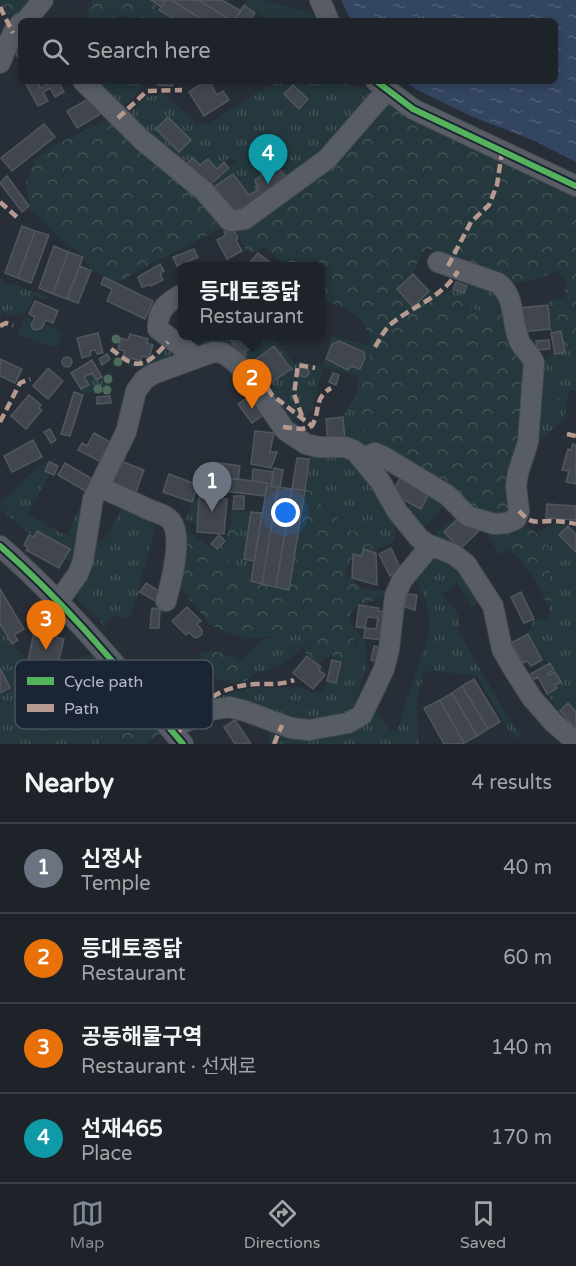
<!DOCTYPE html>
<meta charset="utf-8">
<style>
:root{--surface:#1e2229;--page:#262a31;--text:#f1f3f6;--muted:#a1a4a8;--line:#3c3f46;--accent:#818896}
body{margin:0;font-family:"Varela Round","Noto Sans KR",sans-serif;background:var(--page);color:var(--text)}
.you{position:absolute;left:286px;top:513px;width:21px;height:21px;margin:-15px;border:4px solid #fff;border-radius:50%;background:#1a73e8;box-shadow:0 0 0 9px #1a73e833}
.badge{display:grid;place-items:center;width:39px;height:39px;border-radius:50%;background:var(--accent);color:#fff;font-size:20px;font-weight:700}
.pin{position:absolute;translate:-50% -50px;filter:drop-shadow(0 2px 3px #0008)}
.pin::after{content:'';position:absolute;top:32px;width:21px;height:18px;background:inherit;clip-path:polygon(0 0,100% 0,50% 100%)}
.popup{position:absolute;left:178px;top:262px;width:147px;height:78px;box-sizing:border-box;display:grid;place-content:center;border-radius:9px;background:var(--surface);filter:drop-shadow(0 2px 4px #0005);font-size:20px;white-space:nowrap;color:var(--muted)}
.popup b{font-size:22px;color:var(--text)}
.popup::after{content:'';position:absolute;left:50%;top:100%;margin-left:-12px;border:12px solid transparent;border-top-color:var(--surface)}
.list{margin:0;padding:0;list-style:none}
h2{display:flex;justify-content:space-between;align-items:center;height:78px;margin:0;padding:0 24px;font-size:26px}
h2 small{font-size:20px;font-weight:400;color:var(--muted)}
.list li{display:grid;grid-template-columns:39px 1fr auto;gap:18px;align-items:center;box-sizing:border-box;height:90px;padding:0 24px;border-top:2px solid var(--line)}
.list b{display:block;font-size:22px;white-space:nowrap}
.list p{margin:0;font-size:20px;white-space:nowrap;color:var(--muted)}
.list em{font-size:20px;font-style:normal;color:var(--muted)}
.icon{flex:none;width:33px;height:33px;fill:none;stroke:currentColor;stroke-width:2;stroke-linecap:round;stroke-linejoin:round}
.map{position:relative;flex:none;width:576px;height:744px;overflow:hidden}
.search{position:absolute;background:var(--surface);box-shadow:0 3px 9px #0003;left:18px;right:18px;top:18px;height:66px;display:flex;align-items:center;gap:15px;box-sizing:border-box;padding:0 21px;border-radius:9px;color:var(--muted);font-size:22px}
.sheet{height:438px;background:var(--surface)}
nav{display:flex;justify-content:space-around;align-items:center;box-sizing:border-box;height:84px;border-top:2px solid var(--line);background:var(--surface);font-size:16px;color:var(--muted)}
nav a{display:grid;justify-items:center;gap:3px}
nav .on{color:var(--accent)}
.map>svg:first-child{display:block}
.grass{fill:url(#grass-tufts);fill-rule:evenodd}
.forest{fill:url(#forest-crowns)}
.garden{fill:#25383d}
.water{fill:url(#water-ripples)}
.building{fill:#41464e;stroke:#50565f;stroke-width:1.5;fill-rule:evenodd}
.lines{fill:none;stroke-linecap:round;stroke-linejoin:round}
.minor-casing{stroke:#464a52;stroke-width:22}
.minor{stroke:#585d65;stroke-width:20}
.quiet{stroke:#b69a8f;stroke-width:4.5;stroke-dasharray:9 4.5;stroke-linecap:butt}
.cycleway-casing{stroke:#1b2432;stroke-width:10}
.cycleway{stroke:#56b35d;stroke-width:6}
.tree{fill:#4b6a59}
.key{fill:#1b2432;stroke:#48515f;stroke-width:1.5}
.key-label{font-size:16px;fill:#b1b9c9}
</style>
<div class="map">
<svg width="576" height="744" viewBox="0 0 576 744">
<defs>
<pattern id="grass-tufts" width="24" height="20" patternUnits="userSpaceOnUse" patternTransform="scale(1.5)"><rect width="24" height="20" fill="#25383d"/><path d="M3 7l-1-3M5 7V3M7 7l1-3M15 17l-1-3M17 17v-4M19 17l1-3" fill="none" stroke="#425358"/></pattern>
<pattern id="forest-crowns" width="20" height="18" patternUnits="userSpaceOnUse" patternTransform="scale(1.5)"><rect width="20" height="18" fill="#25383d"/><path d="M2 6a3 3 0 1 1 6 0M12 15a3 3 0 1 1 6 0" fill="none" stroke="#425358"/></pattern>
<pattern id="water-ripples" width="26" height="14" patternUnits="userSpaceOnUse" patternTransform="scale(1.5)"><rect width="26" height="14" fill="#344561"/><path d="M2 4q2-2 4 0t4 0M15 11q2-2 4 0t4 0" fill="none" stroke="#4f5e76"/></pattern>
</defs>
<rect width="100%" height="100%" fill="#282e37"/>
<path class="grass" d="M91,81h55l-9,13 -18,16z
M281,81h55l44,13 -57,61 -35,24 -20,-23 -13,10 7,9 -7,5 3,10 -9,5 -16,-21 -20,14 15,21 -2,2 -5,-1 -17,-19 -29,-25v-8l-41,-34 -10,-1 -3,-3 25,-23 19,-3 32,30 13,-1 48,-31zM230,157l6,5 -31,27 -5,-5 4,-3 -7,-8 -3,2 -9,-10 8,-7 7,7 8,-6 9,10z
M0,279l10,6 3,-1 35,13 -2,3 -12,-5 -8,19 -14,2 -8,-4 -4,5z
M472,285l19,2 15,19 -21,8 -41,-20 9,-5 11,4 3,-7z
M206,336h27l-2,4 3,6 -2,5 -36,-2z
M261,336h18l-4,3 20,26 3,-4 22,5 -10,38 -7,5 2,8 -5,4 -17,-3 -44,-59 6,-4 -1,-3 20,-12z
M576,343v48l-6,-2 -6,31 -25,21 -7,3 8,-77 11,-15h3l1,2 10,-2 7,-8z
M167,344l5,1 -2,15 -27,8 -15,-1 1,-6c22,3 24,-1 38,-17z
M112,371l-3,22 -28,-1 -1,-2 8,-5 -4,-8 8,-4 4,7z
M358,391c-1,18 -1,26 10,42 4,6 9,8 12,15l-14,-1 -21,-6 -2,-24z
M310,452l44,6 40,63 1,19 -8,6 -10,2 1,-4 -11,-10 -19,-4 -11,-13 -32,-27z
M57,457l-4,7 -4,-2 -4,9 5,2 -23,41 40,22 19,-44 -9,73c-29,-13 -53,-36 -77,-56v-6l38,-36z
M194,496l5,1 -2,28 -11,-6z
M124,503l34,14 -12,46 -7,21 1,8 -11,27c-12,-4 -17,-5 -24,6l2,7 -9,-14 -24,-21 -2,-7 18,-55 9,5 7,-2z
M231,510l20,2 -7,46 10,3 -3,20 6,2 -6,5 -8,1 -9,-7 -6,-13 1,-12 8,-12 -3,-22 -3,-1z
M562,524l6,2 -9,9 17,17v160l-8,-9 -8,8 -13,-17 10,-5 -2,-4 5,-3 -5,-10 -6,3 -1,-2 6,-3 -4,-7 -8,-3 -14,-26 6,-15 10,1 5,-3v-8l3,-5c-7,-27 7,-49 -15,-73l14,-6z
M446,554l38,44 -12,9 -15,-24 -15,11 16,20 2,20 53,92 9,9 -5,4 -8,-8 -32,-55 -47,-6 -7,5 -7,30 3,39h-152l2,-2v-17l14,4 87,-21c11,3 12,15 21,23h6l32,-98c2,-22 -3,-42 -19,-58l14,-15z
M0,624l12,20 16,17 29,7 12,-1 11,-10 15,-2 44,51c-16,7 -36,20 -40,38h-99z
M349,624c15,14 19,16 17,37l2,1 -12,38 4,11 -46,14 -108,-22 14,-7 31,-8 51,-1 12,6 7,-1 6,-6c1,-16 15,-24 28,-27l1,-16 -6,-12z
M288,633l14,1 3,5 -1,7 -22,19 -28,9 -2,-5 -12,-8 24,-22z"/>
<path class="forest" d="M0,0h36l-24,20 -12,-17z
M93,0h56l20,16 1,5h-32l-8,-4 -10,-1 -16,5h-15l-1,-11z
M380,94l196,99v150l-4,1 -7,8 -4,-21 -10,2 -3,-28 1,-5 14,-2 4,-15 -8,-12 -20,7 -27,6 -23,-12 -63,-24 -6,8 -7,18 -16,15 16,17 16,-15 24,5 24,15 8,3 5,-3 4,-7 7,-1 25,64 -14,143 -8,5 -25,-3 -99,-64c-6,-12 -21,-19 -23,-34 -1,-6 0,-32 2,-37 2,-5 6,-8 7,-12 7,-21 5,-41 -15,-53 -10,-5 -19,-10 -30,-12v-34h-38l-1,-4 -18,-15 -14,6 -4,-3 -12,-24 -7,-1 -95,49 -7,6 -8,1 -26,-10 -6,-12 -9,-9 -15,-10 -20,-22 -10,-7 -5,-29 9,-22 13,-12 57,-27 13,-3 113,98 92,-61z
M536,391l7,3 13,-1 4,6 -2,7 -8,3 -14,-7z
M305,490h7l10,16 15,11 10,13 20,4 9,4 2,6 -2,9 -12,-4 -3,7 -8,-1 -7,17 8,10 8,6 23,3v5l-28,11 -6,5c-4,17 7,30 4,47l-12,3 -9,-4 -2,-4 -14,10 -13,-12v-13l-3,-5 -6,-1 -45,6 -23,-6 -17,-8 -34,-41 5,-50 4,-4 30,21 9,-10 6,-19 3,1 5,8 -2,14 -8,12 -1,12 6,13 9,7 8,-1 6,-5 32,7z
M525,526c38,18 19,47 27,78l-3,5c-6,-17 -25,-54 -44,-59l-4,5 -6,-7 -8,-16z
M209,651c15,2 38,8 45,23 -16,18 -33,7 -50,-3l-4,-18z
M139,706l22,26 -15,12h-47c5,-20 22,-30 40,-38z"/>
<path class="garden" d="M247,0h18l48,14 1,5 -2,2h-39l-29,-16z
M25,317l8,4 -2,4 2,4 4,1 5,-1 2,-5 19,8 -6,16 -40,-13z
M331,336l40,10 -5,21 -6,9 -37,-9 -10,42 -8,8 -2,-8 7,-5 10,-38 3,1z
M394,471l67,45 -17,17 16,16 -25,-11 2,-6 17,-13 -5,-8 -4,-3 -5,1c-6,8 -9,16 -19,19l-13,-18 3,-6 -10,-27 -7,-2z"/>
<path class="water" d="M341,0h235v162l-41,-21 -62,-24 -58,-28 -10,-8h150v-60h-204z"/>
<path class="building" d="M151,0h15l-5,7z
M166,0h5l34,21h-28l-18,-11z
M171,0h27l35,21h-28z
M198,0h24l19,11 -8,10z
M244,5l11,8 -5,8h-16z
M21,34v26l-1,1 -8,-15z
M30,81h11l1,2 -3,2 1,3 7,-4 -1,-3h12l6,11 -9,5 -5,-9 -7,4 5,9 -10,5 -12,-22z
M156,81h19l-3,5 -14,-1z
M206,81h3l8,14 6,-4 6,9 -25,16 -15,-24z
M293,85l15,14 -9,10 -15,-15z
M92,97l10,16 -25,15 -10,-17z
M168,117l23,23 -12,12 -23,-23z
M44,124l11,13 -43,34 -11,-13z
M268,156l20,23 -51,36 -24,-27 20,-14 16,21 9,-5 -3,-10 7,-5 -7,-9z
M193,158l7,7 8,-6 9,10 7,-7 5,6 -24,21 -20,-24z
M7,176l22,30 -7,6 -22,-29z
M22,226l13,5 -17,47 -13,-5z
M233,228l5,10 -2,2 6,11 -15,8 -10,-19 9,-5 -2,-3z
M35,231l14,4 -18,48 -13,-5z
M54,246l14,6 -15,42 -14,-6z
M194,249l4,8 -21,9 -4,-9z
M68,252l15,5 -16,42 -14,-5z
M258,253l13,10 -3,3h-10l-7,-5z
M160,264l4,7 -4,2 3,7 -12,6 -2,-1 -7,2 -4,-10z
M80,266l11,5 -13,32 -11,-4z
M413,274l16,17 -16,16 -16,-18z
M104,277l49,24 -8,18 -38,-18 5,-12 -11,-5z
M456,282l11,4 -3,7 -11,-4z
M35,301l23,10 -5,12 -7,-3 -4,8 -5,2 -4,-1 -2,-4 4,-8 -6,-3z
M548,305l2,24 -28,3 -3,-24z
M561,331l4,21 -10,2 -4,-21z
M98,333l5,20 -6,1 -2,-4 -5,1 1,4 -9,3 -5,-20z
M130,334l18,5 -1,4 6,2 -4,13 -7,-2 -1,5 -18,-5 2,-5 -7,-2 3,-11 7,2z
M233,336h28l3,4 -20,12 2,3 -7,4 -7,-8 2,-5 -3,-6z
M549,340l1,9 -13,1 -1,-9z
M339,341l25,11 1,6 -5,11 -9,-3 -3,4 -22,-11 6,-15z
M274,346l17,23 -20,14 -17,-22z
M107,354l3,5 -8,6 -3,-6z
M62 362a5 5 0 1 1 10 0a5 5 0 1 1-10 0Z
M0,359l22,10 -7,14 -15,-7z
M92,360l10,17 -6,3 -4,-7 -8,4 5,8 -8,4 -10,-16z
M299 372a5 5 0 1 1 10 0a5 5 0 1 1-10 0Z
M48,368l15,13 -15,18 -15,-13z
M333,373l6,2 -3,10 -7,-3z
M74,392l9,3 -13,41 -9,-2z
M253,394l13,19 -14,10 -14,-19z
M29,395l12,10 -2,3 3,2 -16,19 -15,-13z
M110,396l1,7 -14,1v-7z
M343,417l2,24 -17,1 -2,-23z
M50,429l6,11 -5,3 -7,-11z
M255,431l19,2 -4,19h7l-6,16 -20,-4z
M94,433l18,10 -11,19 -23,-12 4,-7 5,3z
M33,440l9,17 -30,15 -8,-16z
M573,444l3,1v39l-10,-2 3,-11 -7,-1 6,-21 3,1z
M297,458l12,1 -4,31 -13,-1z
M118,460l26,10 -9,24 -26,-10z
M49,462l9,4 -4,9 -9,-4z
M212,462l28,4 -2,14 -28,-5z
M65,463l29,17 -7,12 -29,-17z
M274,468l9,2 -3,17 -9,-1z
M253,469l20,3 -1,12 -20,-3z
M169,474l29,11 -6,17 -29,-10z
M210,475l57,8 -2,13 -58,-7z
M401,476l29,15 -9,18 -29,-15z
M267,486l11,1 -16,97 -11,-3z
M278,487l14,2 -16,98 -14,-3z
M292,489l13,1 -16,100 -13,-3z
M234,496h10v13h-11z
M199,497l28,2 -3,35 -27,-2z
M547,504l29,2v14l-30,-2z
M251,512l11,1 -8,48 -10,-2z
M461,516l22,11 -23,22 -16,-17z
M568,526l8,8v18l-17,-17z
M37,531l33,18 -11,19 -33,-18 2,-2 -4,-3 5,-10 5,2z
M219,535l6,6 -8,8 -6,-5z
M391,548l10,22 -11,6 -11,-22z
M364,549l12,4 1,32 -25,-7 1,-24 8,2z
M146,583l16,10 -5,9 -17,-10z
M0,589l24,40 -10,6 4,5 -6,4 -12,-20z
M521,592l13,27 -10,4 -13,-26z
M407,594l10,1 -2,15 -10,-3z
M359,605l20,3 -1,3 9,1 -3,28 -20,-2 1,-10 -9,-1zM367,617l11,1 -2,11 -11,-1z
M187,607l14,14 -4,3 5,6v4l-5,4 -3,-1 -5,-5 -3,3 -14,-14z
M152,608l8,1 -1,19h-9z
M34,632l30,7 -7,29 -29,-7z
M528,634l14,26 -11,6 -4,-5 -4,2 -12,-20z
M374,646l11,3 -3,14 -11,-3z
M307,656l14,11 -2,3 6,5 -12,14 -20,-16z
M332,660l9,2 -5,21 -9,-2z
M550,663l4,7 -6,3 1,2 6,-3 6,10 -6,3 2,3 -10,6 -9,-17 -8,4 -3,-5z
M0,668l10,20 -10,5z
M474,679l26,43 -12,7 -26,-43z
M462,686l26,43 -11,7 -25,-43z
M452,693l25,43 -13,7 -24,-43z
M440,700l24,43 -1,1h-19l-20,-36z
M568,703l8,9v16l-16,-17z
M235,720l16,24h-16l-11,-17z"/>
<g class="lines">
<defs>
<path id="minor" d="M320,0l9,21
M28,18l15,-18
M0,63l13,-30 8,-10
M83,81l58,58 63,52 26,30 15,-2 82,-60 60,-69
M376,81l37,28 163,77
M183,294c-16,8 -26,16 -25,35l37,28
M362,458l13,-5 9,4 63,38 21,21 26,8 13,-1 9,-4 3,-8 -3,-25 2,-13 10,-31 6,-79c-3,-10 -12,-14 -15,-23 -8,-19 -3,-43 -21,-57l-60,-21
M99,487c17,7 34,15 51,23 7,3 15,4 20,10 14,14 1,63 -4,81
M0,546c68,59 125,130 183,198
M57,603l21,-29 5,-13 10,-62 33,-67 10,-41 8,-11 9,-6 60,-22 10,1 11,8 10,10 41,59 21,14 12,3h27l10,4 25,30 17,30 22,27 8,6 26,10 13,10 27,42 9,43 12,21 18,28 21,24 23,20
M185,722l26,-12 18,-3 16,4 46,17 18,2 39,-7 14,-8 22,-46 5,-20 6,-53 7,-16 25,-30 6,-3"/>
</defs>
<use href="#minor" class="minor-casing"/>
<use href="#minor" class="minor"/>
<path class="quiet" d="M0,7l13,26
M118,118l29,-27 35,-1
M0,202l18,16
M448,266l23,-44 18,-17 8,-20 5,-33
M0,326l6,-3 7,2
M375,347c5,-8 9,-17 16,-23 23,-19 51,-26 67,-53
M111,349c5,3 7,6 12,9 21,15 32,-3 45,-16
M253,366l19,29 40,31
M302,416l-8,-22 4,-29 17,3
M0,422l20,-39 10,-4
M283,427l19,2 10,-3c9,-16 1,-27 19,-38
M567,434l9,2
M519,511c12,13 15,11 31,10 9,0 17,1 26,3
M176,736c20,-32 42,-50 81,-52 13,0 25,1 37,-4
M274,744l8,-19"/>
<defs>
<path id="cycleway" d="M376,81l37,28 163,77
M0,546c68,59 125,130 183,198"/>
</defs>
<use href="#cycleway" class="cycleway-casing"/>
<use href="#cycleway" class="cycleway"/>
</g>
<g class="tree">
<circle cx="116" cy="339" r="4.5"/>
<circle cx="118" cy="362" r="4.5"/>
<circle cx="108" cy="379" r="4.5"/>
<circle cx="98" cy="389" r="4.5"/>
<circle cx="107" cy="390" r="4.5"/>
</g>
<rect x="15" y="660" width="198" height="69" rx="9" class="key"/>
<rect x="27" y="677" width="27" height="8" fill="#56b35d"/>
<rect x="27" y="704" width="27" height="8" fill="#b69a8f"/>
<g class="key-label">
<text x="64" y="687">Cycle path</text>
<text x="64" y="714">Path</text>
</g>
</svg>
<div class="you"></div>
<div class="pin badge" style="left:212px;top:512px;background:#6b7280">1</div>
<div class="pin badge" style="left:252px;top:409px;background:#e8710a">2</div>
<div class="popup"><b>등대토종닭</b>Restaurant</div>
<div class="pin badge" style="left:46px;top:650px;background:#e8710a">3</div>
<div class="pin badge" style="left:268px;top:184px;background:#0f9aa8">4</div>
<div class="search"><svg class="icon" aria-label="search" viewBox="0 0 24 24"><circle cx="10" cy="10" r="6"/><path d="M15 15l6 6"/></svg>Search here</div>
</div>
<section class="sheet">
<h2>Nearby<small>4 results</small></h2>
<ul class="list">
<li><span class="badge" style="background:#6b7280">1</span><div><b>신정사</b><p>Temple</p></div><em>40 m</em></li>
<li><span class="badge" style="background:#e8710a">2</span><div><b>등대토종닭</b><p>Restaurant</p></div><em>60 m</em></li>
<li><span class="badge" style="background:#e8710a">3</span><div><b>공동해물구역</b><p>Restaurant · 선재로</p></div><em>140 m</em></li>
<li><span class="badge" style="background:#0f9aa8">4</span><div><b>선재465</b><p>Place</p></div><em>170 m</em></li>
</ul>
</section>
<nav>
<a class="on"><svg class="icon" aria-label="map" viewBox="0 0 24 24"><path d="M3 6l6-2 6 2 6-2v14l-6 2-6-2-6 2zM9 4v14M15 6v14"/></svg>Map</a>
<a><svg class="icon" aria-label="directions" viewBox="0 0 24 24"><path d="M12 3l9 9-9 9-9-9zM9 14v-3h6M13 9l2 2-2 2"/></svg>Directions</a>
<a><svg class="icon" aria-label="saved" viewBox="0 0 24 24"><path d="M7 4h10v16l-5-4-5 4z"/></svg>Saved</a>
</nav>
